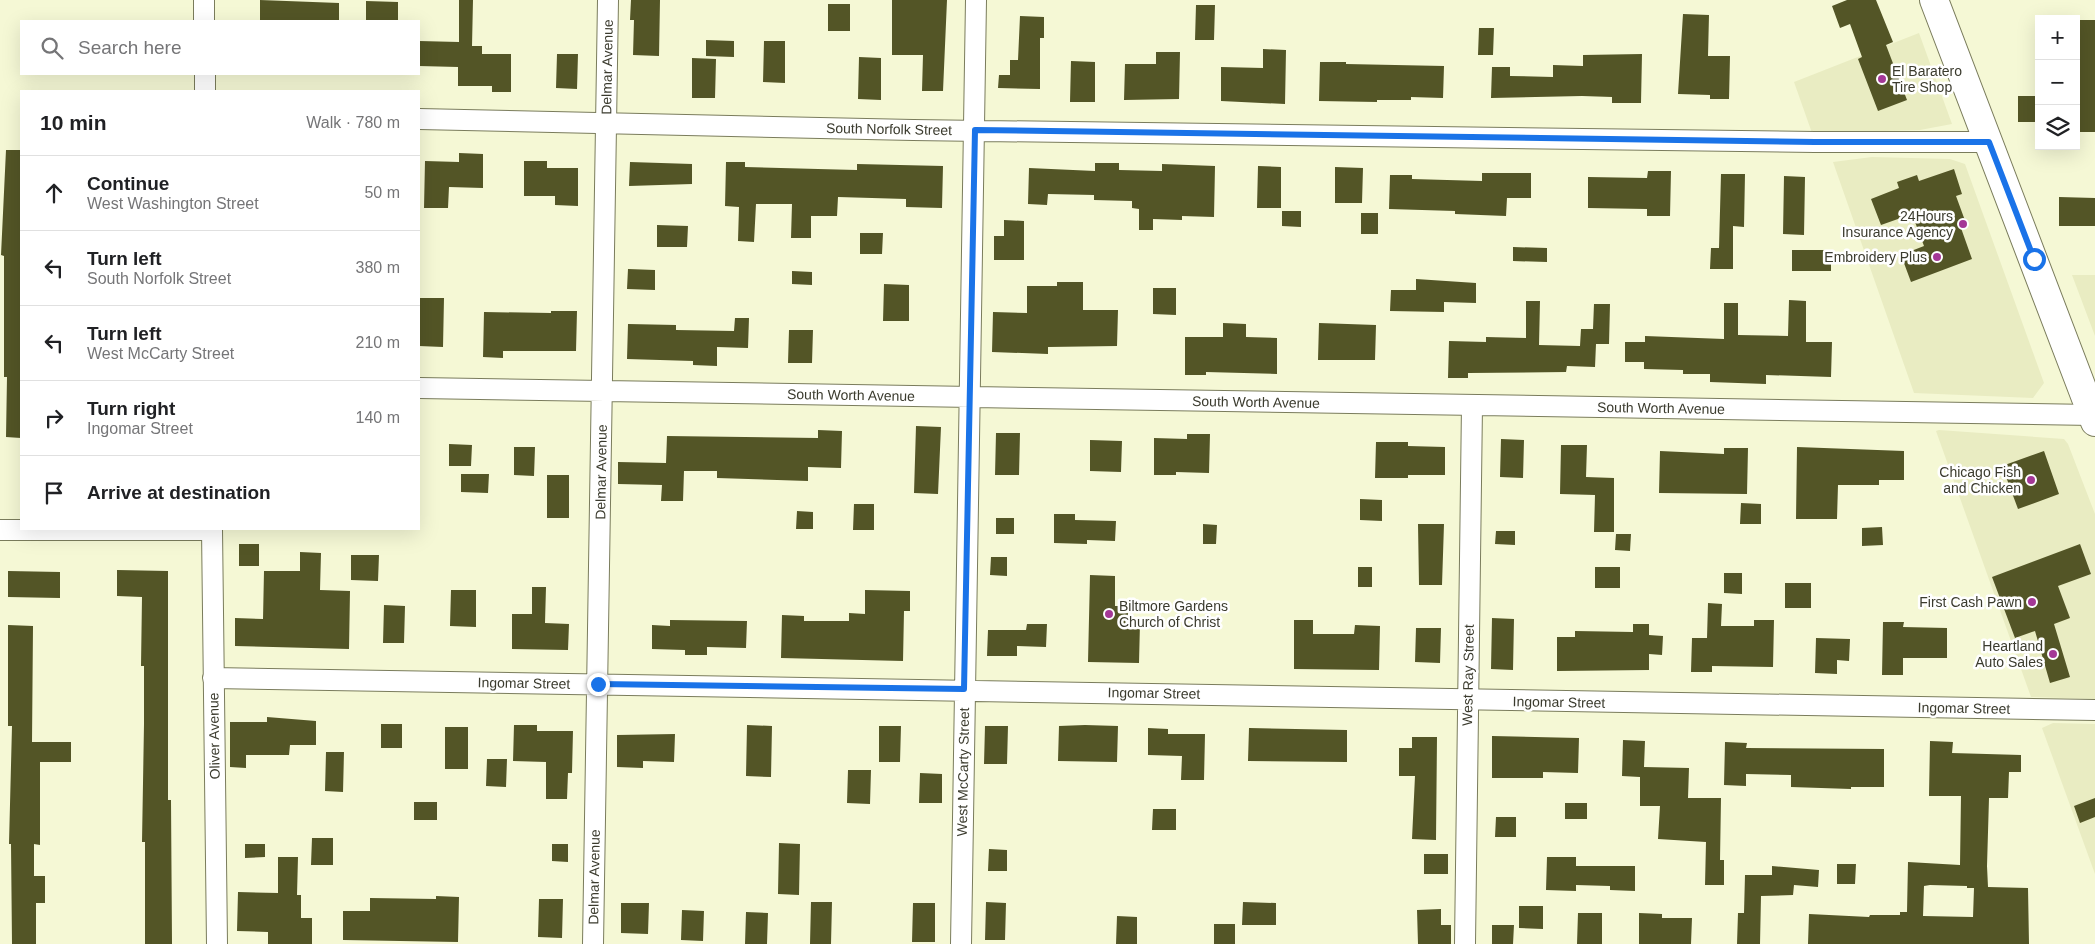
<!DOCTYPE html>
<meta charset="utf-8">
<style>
:root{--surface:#fff;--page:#f2f2f2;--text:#202124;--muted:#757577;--line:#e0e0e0}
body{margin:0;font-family:Arial,sans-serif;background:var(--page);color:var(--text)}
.controls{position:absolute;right:15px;top:15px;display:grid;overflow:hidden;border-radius:0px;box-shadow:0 5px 20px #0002}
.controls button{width:45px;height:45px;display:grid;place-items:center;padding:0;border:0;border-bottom:1px solid var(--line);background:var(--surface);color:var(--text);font:25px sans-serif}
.stop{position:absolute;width:15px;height:15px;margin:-11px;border:4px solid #1a73e8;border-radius:50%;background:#fff}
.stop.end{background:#1a73e8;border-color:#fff;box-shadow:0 1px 5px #0008}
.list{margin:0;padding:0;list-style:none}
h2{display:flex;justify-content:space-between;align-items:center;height:65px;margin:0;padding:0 20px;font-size:21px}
h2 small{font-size:16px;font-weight:400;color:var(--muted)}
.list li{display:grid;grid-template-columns:32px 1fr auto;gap:15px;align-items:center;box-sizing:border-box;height:75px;padding:0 20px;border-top:1px solid var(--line)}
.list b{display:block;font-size:19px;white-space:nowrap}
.list p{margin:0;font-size:16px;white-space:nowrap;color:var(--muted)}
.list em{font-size:16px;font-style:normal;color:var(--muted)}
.icon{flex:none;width:28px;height:28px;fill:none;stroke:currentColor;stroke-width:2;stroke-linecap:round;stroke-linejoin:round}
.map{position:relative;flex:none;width:2095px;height:944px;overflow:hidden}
.search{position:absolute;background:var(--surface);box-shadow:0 5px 20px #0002;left:20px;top:20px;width:400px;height:55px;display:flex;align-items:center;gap:12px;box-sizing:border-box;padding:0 18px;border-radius:0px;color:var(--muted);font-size:19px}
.panel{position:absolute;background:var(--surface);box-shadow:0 5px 20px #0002;left:20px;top:90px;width:400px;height:440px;border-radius:0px}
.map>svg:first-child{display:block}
.built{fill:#e9ecc2}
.building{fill:#535526;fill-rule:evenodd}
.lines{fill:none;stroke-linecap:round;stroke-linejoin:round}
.street-casing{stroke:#7a7c5c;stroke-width:22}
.primary-casing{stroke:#7a7c5c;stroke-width:30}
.street{stroke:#fff;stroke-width:20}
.primary{stroke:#fff;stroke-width:28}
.route{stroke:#1a73e8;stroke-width:6}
.poi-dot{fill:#a43796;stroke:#fff;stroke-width:2}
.labels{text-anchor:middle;stroke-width:5;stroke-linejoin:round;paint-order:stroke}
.street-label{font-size:14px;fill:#3b3b2e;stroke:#fff}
.poi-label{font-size:14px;fill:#3b3b2e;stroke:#fff;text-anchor:end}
</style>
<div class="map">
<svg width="2095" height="944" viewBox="0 0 2095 944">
<rect width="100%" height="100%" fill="#f5f8d5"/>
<path class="built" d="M1919,33l33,91 -32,6 -108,3 -18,-51z
M1872,157l78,2 15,5 79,219 -11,15 -119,-5 -81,-231z
M2072,275h23v61z
M1939,430l125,9 4,5 27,70v185l-64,-2 -95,-266z
M2053,723l42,1v150l-53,-146z"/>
<path class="building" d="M260,0l79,3v18h-79z
M459,0h14l-1,46h10v8h29v38h-19v-6h-34v-19l-39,-1v-25l40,1z
M631,0h29l-1,56 -26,-1 1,-35h-4z
M892,0h55l-4,91h-21l1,-36h-31z
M1847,0h29l17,42 -7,3 21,55 -29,11 -20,-52 4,-2 -12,-33 -10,4 -8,-22z
M366,1l32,1v19h-32z
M828,4h22v27h-22z
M1196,5h19l-1,35h-19z
M1683,14l26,1 -1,41h22l-1,43h-19v-4l-32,-1z
M1020,16l24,1v21h-4v51l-42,-1 1,-13h11v-15h8z
M2076,20h19v112h-19z
M1479,28h15l-1,27h-15z
M706,40l28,1v16l-28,-1z
M764,41h21v42l-22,-1z
M1263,49l23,1 -1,54 -64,-3v-34l42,1z
M1156,52h24l-1,47 -55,1 1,-36h31z
M557,54h21l-1,35 -21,-1z
M1642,54l-1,49h-29v-6l-30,-1 -91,2 1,-31h18v9l43,1v-12l30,1v-11z
M859,57l22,1v42l-23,-1z
M692,58l24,1 -1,39h-23z
M1071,61l24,1v40h-25z
M1320,62h26v2l98,2 -1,32 -32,-1v3h-34v2l-58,-1z
M2018,96h21v26h-21z
M6,150h15v288l-15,-1 1,-60h-3v-121l-3,-1z
M459,153l24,1v34l-34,-1 -1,21h-24l1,-47 34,1z
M524,161h23v7h31v38l-23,-1v-9h-31z
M630,162l62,2v20l-63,2z
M726,162h19v5l73,2 39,1v-6l86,2 -1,42 -36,-1v-8l-68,-2 -1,19h-26v22h-20l1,-34h-36l-2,38 -16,-1 1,-34 -14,-1z
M1095,163h24v7l43,1v-7l53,2 -1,51 -32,-1v4l-29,-1v11h-14v-21l-7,-1v-7l-38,-1v-5l-46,-1 -1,11 -19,-1 1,-36 66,3z
M1258,166l23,1v41h-24z
M1335,167l28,1 -1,35h-27z
M1954,169l8,25 -6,2 11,30 -6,2 11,31 -61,23 -10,-27 23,-9 -12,-32 -31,11 -10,-26 28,-11 -2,-6 20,-7 2,6z
M1648,171h23l-1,45h-23v-7l-59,-1v-31l59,1z
M1482,173h49v25h-24l-1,18 -51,-2v-3l-66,-2 1,-34h22v4l70,2z
M1721,174h24l-1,53 -11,-1v43h-23l1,-21h8z
M1784,176l21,1 -1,58 -21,-1z
M2059,197l36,1v28h-36z
M1282,211h19v16l-19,-1z
M1361,213h17v21h-17z
M1004,220l20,1v39h-30v-24h10z
M657,225l31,1 -1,21h-30z
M860,233h23l-1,21h-22z
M1513,247l34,1v14l-34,-1z
M1792,250h39v21h-39z
M628,269l27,1v20l-28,-1z
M792,271l20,1v13l-20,-1z
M1416,279l60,4v20l-32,-1v10l-54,-1 1,-21h25z
M1057,282h26v28h35l-1,36 -69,1v7l-56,-2 1,-40 34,1v-27h30z
M884,284l25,1v36h-26z
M1153,288h23v27l-23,-1z
M419,298h25l-1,49 -24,-1z
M1789,300l17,1v41h26l-1,35 -65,-2v9l-56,-2v-8h-27v-4l-39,-1v-7h-19v-20h20v-6l79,3v-36h14v32l50,1z
M1526,301h14l-1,44 41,1 1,-17h12l1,-25h16l-1,40h-13l-1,23 -28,-1 -1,6 -98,1v5h-20l1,-37 37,1v-5l40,1z
M551,311h26l-1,40h-73v7l-20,-1 1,-45 67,1z
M735,318h14l-1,30 -31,-1v19l-24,-1v-4l-66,-2 1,-35 48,1v5l58,1z
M1223,323l23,1v13l31,1v36l-71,-2v3h-21v-38h38z
M1319,323l57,2 -1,35h-57z
M789,330h24l-1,33h-24z
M916,426l25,1 -3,67 -24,-1z
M818,430l24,1 -1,37 -33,-1v14l-91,-3v-7h-33l-1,30h-22l1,-16 -44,-1v-22l48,1 1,-27 151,2z
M996,433h24l-1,42h-24z
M1187,434h23l-1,39 -33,-1v3h-22v-37l33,1z
M1501,439l23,1 -1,38 -23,-1z
M1090,440l32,1 -1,31 -31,-1z
M1376,442h32v4l37,1v28h-37v3h-33z
M449,444l23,1 -1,21h-22z
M1561,445h26l-1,32 28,1v54h-20l1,-37 -35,-1z
M514,447h21l-1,29 -20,-1z
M1797,447l107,4v29h-25v5h-41l-1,34h-41z
M1724,448h24l-1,46 -88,-1 1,-42 64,3z
M2044,451l15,43 -41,15 -16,-43z
M461,474h28l-1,19 -27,-1z
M547,475h22v43h-22z
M1360,499l22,1v21l-22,-1z
M1741,503l20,1v20h-21z
M854,504h20v26h-21z
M797,511l16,1v17h-17z
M1054,514h21v6l41,1 -1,20 -28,-1v4l-33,-1z
M996,518h18v16h-18z
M1203,524l14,1 -1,19h-13z
M1418,524h26l-2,61h-23z
M1882,527l1,18 -21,1v-18z
M1496,531h19v14l-20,-1z
M1616,534h15l-1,17 -15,-1z
M239,544h20v22h-20z
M2080,544l11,30 -33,12 12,32 -16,6 16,53 -20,6 -15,-52 -20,7 -23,-61z
M300,552l21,1 -1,37 30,1 -1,58 -114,-3v-28l28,1 1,-48h36z
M351,555h28l-1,26 -27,-1z
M991,557h16v19l-17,-1z
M1358,567h14v20h-14z
M1595,567h25v21h-25z
M117,570l51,1v229h3l1,144h-27v-102h-3l2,-118v-58h-3l1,-69 -25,-1z
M8,571l52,1v26l-52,-1z
M1724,573h18v21l-18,-1z
M1090,575l25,1v30h13v17h12l-1,40 -51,-1z
M1785,583h26v25h-26z
M532,587h14l-1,36 24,1 -1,26 -56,-1v-35h20z
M451,590h25v37l-26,-1z
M865,590l45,1v20h-6l-1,50 -122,-3 1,-43 22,1v5h45v-8l16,1z
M1708,603l14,1 -1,22h33v-6h20l-1,47 -61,-1v6h-21l1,-34h15z
M384,605l21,1 -1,37h-21z
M1492,618l22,1 -1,51 -22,-1z
M670,620l77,1 -1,27 -39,-1v8h-22v-5l-33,-1v-24l18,1z
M1294,620h19v14h41l1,-9 25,1 -1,44 -85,-1z
M1883,622h21l-1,5 44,1v30h-44v17h-21z
M1027,624h20l-1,23 -29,-1v10h-30l1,-26h38z
M1633,624h16v11l14,1 -1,19 -13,-1v16l-92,1v-34h18v-6l58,1z
M8,625l25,1 -1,116h39v20h-31v83l-6,-1v32h11v27h-9v41h-24l-1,-100h-2l3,-118h-4z
M1416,628h25l-1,35 -25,-1z
M1816,638l34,1 -1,22 -12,-1v14l-22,-1z
M267,717l49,4v24h-26l-1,10h-43v13l-16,-1v-45h37z
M381,724h21v24h-21z
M514,725h23v6h36l-1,42h-4l-1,26h-21v-37l-33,-1z
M747,725l25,1 -1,51 -25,-1z
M1085,725l33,1 -1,36 -59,-1 1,-35z
M879,726h22l-1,36h-21z
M985,726h23l-1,38h-23z
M445,727h23v42h-23z
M1148,728l20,1v5h37l-1,46h-23l1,-24 -34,-1z
M1249,728l98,2v32l-99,-1z
M675,734l-1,28 -31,-1v7l-26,-1v-32z
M1492,736l87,2 -1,35 -35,-1v6h-51z
M1412,737h25l-1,103 -24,-1 3,-63h-16v-28h13z
M1623,740l22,1 -1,26 45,1 -1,30h33l-1,62h4v25h-19l1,-43 -48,-3 2,-33h-20v-29l-18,-1z
M1930,741l23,1 -1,11 69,2v17h-12l-1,26h-19l-2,68 1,21 40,1 1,56h-221l1,-30 60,3 1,-2h30v-3h7l1,-50 52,3 1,-69h-32zM1930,885l37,1v2h7l-1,29 -50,-1 1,-30z
M1725,742l22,1 -1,5 138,1v38h-33v2l-60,-2v-12l-45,-1v12l-22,-1z
M326,752h18l-1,40 -18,-1z
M487,759h20l-1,28 -20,-1z
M848,770h23l-1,34 -23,-1z
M920,773l22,1v29h-23z
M2095,798v19l-15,6 -6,-17z
M414,802h23v18h-23z
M1565,803h22v16h-22z
M1153,809h23v21h-24z
M1496,817h20v20h-21z
M312,838h21v27h-22z
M779,843l21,1 -1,51 -21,-1z
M245,844h20v13l-20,1z
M552,844h16v18l-16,-1z
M989,849l18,1v21h-19z
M1424,854h24v20h-24z
M278,857h20l-1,38h4v23h11v26h-44v-12l-31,-1 1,-39 40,1z
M1547,857h29v9h59v25l-25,-1v-4l-34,-1v6l-30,-1z
M1837,864h19l-1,20h-18z
M1772,866l47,4 -1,17 -24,-2 -1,10 -32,1 -1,48h-23l1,-31h6l1,-38h27z
M436,896l23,1 -1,45 -115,-2v-29h27v-13l66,1z
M539,899h24l-1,39 -24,-1z
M811,902h21l-1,42h-21z
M986,902l20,1 -1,37h-20z
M1243,902l33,1v22h-34z
M621,903h28l-1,31 -27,-1z
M913,903h22v39h-23z
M1519,906h24v23l-24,-1z
M1441,909v16h10v19h-33l-1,-34z
M682,910l22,1 -1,30 -22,-1z
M746,912l22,1 -1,31h-22z
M1578,913h24v31h-25z
M1639,913l23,1v4h30l-1,26h-52z
M1117,916l20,1v27h-21z
M1214,924h21v20h-21z
M1492,925h22l-1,19h-21z"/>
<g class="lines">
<defs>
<path id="street" d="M204,0v21
M205,74v17
M419,119l494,11 902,12h174
M419,388l1674,27
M212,529l5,415
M0,530h212
M213,678l1882,32
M593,944l15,-944
M961,944l15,-944
M1465,944l7,-539"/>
<path id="primary" d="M1934,0l161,422"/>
</defs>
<use href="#street" class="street-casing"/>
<use href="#primary" class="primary-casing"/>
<use href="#street" class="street"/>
<use href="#primary" class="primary"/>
</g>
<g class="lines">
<path class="route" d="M598,684l366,5 11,-559 840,12h174l45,117"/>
</g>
<g class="poi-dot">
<circle cx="1882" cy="79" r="5"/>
<circle cx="1963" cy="224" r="5"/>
<circle cx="1937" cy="257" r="5"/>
<circle cx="2031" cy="480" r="5"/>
<circle cx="2032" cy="602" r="5"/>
<circle cx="1109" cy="614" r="5"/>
<circle cx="2053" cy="654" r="5"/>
</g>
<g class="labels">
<g class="street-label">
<text transform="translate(607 67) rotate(-89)" y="5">Delmar Avenue</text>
<text transform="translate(889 129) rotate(1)" y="5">South Norfolk Street</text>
<text transform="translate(851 395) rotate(1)" y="5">South Worth Avenue</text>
<text transform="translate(1256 402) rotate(1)" y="5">South Worth Avenue</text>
<text transform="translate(1661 408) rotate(1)" y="5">South Worth Avenue</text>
<text transform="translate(601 472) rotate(-89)" y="5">Delmar Avenue</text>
<text transform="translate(1468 675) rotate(-89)" y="5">West Ray Street</text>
<text transform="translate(524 683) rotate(1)" y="5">Ingomar Street</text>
<text transform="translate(1154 693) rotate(1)" y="5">Ingomar Street</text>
<text transform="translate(1559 702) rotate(1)" y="5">Ingomar Street</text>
<text transform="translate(1964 708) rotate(1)" y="5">Ingomar Street</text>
<text transform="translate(214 736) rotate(-91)" y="5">Oliver Avenue</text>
<text transform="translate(963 772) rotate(-89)" y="5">West McCarty Street</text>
<text transform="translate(594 877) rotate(-89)" y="5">Delmar Avenue</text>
</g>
<g class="poi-label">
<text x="1892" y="76" text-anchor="start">El Baratero<tspan x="1892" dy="16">Tire Shop</tspan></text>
<text x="1953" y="221">24Hours<tspan x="1953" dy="16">Insurance Agency</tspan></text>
<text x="1927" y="262">Embroidery Plus</text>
<text x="2021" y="477">Chicago Fish<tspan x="2021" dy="16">and Chicken</tspan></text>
<text x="2022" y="607">First Cash Pawn</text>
<text x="1119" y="611" text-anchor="start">Biltmore Gardens<tspan x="1119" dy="16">Church of Christ</tspan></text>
<text x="2043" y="651">Heartland<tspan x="2043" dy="16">Auto Sales</tspan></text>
</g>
</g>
</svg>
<div class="controls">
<button>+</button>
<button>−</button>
<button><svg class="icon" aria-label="layers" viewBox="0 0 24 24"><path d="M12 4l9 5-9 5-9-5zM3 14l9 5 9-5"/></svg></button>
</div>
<div class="stop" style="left:2034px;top:259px"></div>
<div class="stop end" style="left:598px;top:684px"></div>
<div class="search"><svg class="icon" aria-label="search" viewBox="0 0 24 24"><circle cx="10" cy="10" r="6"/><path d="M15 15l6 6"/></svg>Search here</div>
<section class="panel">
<h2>10 min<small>Walk · 780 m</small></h2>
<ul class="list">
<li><svg class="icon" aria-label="ahead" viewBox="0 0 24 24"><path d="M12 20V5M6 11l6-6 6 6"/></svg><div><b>Continue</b><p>West Washington Street</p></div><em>50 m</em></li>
<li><svg class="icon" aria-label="left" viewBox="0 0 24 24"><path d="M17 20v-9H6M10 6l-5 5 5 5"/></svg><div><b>Turn left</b><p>South Norfolk Street</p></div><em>380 m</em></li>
<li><svg class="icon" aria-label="left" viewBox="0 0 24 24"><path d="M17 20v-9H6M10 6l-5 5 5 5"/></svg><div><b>Turn left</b><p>West McCarty Street</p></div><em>210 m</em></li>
<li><svg class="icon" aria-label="right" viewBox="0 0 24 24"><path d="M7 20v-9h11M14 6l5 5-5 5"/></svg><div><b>Turn right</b><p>Ingomar Street</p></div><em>140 m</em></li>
<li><svg class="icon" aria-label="arrive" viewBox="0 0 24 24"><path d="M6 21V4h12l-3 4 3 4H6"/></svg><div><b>Arrive at destination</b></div></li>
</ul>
</section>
</div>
